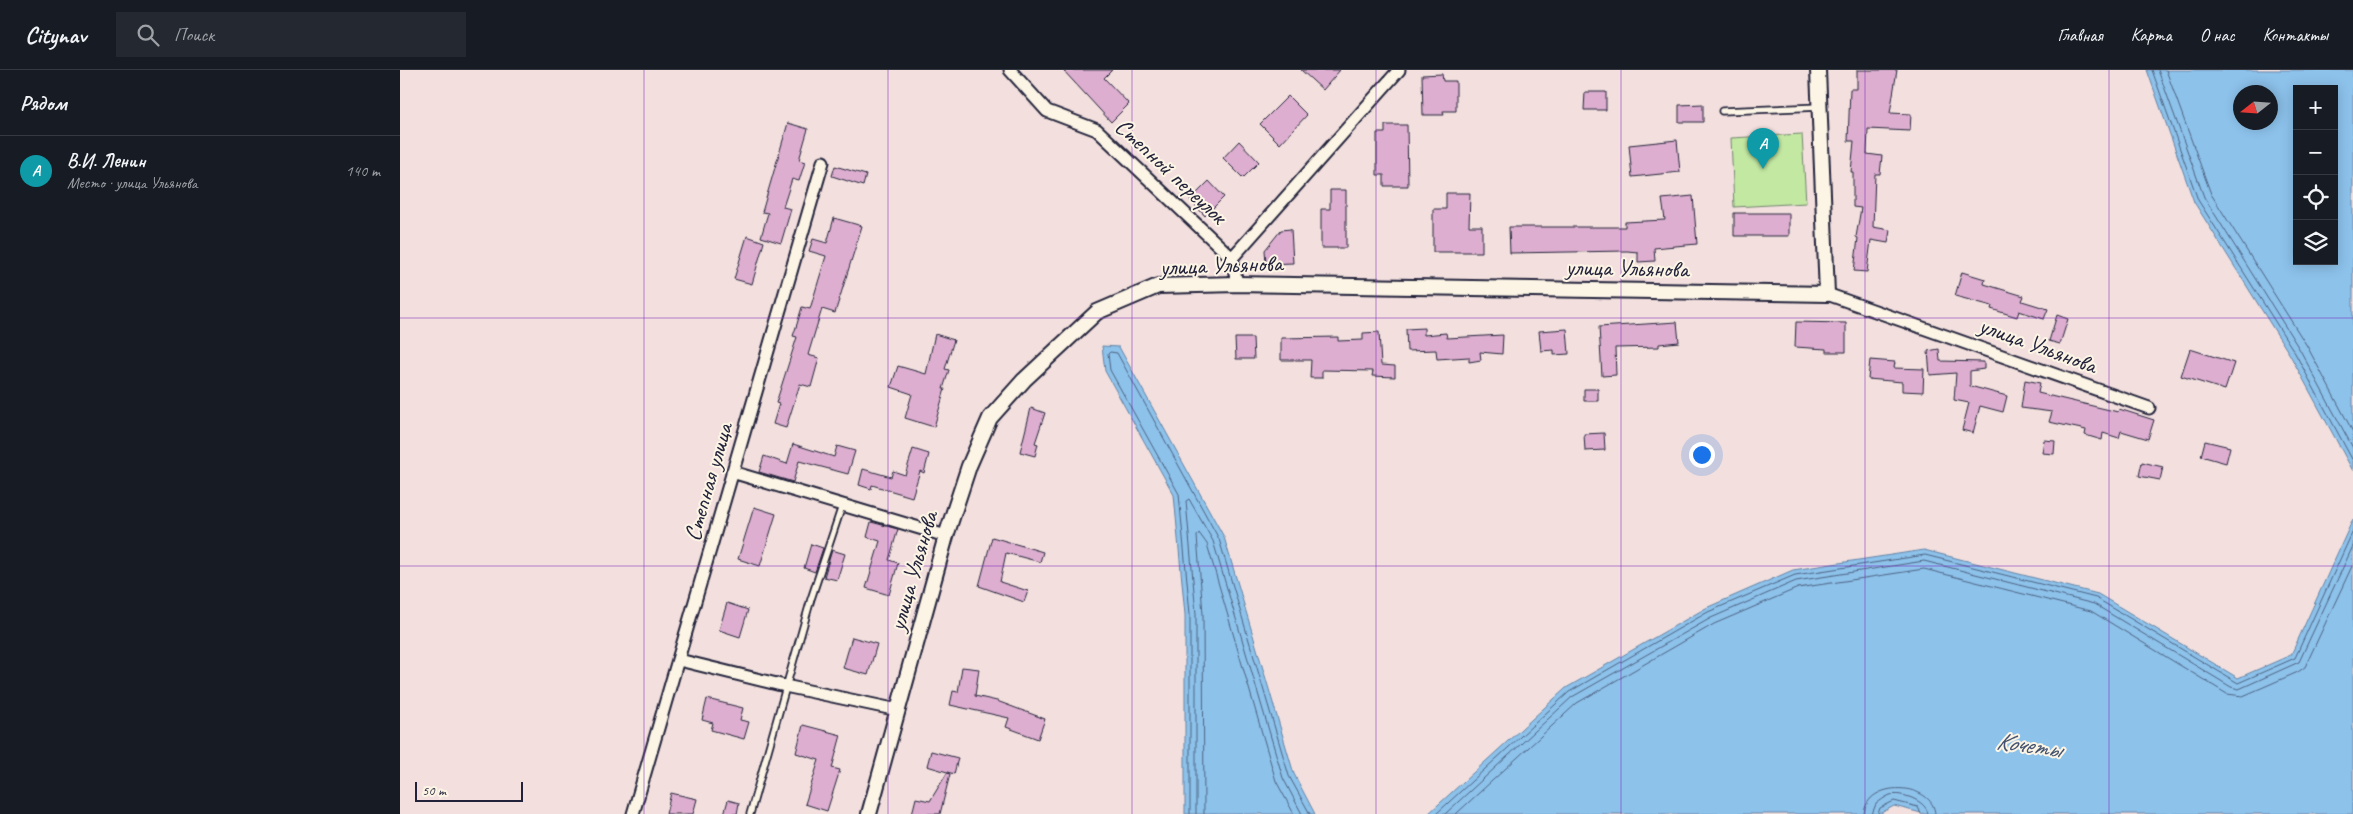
<!DOCTYPE html>
<html lang="ru">
<meta charset="utf-8">
<style>
:root{--surface:#171b24;--page:#242831;--text:#f1f3f6;--muted:#9ea1a6;--line:#363941;--accent:#d93025}
body{margin:0;font-family:Caveat,sans-serif;background:var(--page);color:var(--text)}
.controls{position:absolute;right:15px;top:15px;display:grid;overflow:hidden;border-radius:0px;box-shadow:0 2px 12px #0003}
.controls button{width:45px;height:45px;display:grid;place-items:center;padding:0;border:0;border-bottom:1px solid var(--line);background:var(--surface);color:var(--text);font:25px sans-serif}
.compass{position:absolute;left:1833px;top:15px;width:45px;height:45px;border-radius:50%;background:var(--surface);box-shadow:0 2px 12px #0003;rotate:253deg}
.scale{position:absolute;left:15px;bottom:12px;width:108px;box-sizing:border-box;padding-left:5px;border:2px solid #22223b;border-top:0;font-size:14px;line-height:18px;white-space:nowrap;color:#22223b;-webkit-text-stroke:4px #fcf5e5;paint-order:stroke}
.you{position:absolute;left:1301px;top:384px;width:18px;height:18px;margin:-12px;border:4px solid #fff;border-radius:50%;background:#1a73e8;box-shadow:0 0 0 8px #1a73e833}
.badge{display:grid;place-items:center;width:32px;height:32px;border-radius:50%;background:var(--accent);color:#fff;font-size:16px;font-weight:700}
.pin{position:absolute;translate:-50% -41px;filter:drop-shadow(0 1px 2px #0008)}
.pin::after{content:'';position:absolute;top:26px;width:18px;height:15px;background:inherit;clip-path:polygon(0 0,100% 0,50% 100%)}
.list{margin:0;padding:0;list-style:none}
h2{display:flex;justify-content:space-between;align-items:center;height:65px;margin:0;padding:0 20px;font-size:21px}
h2 small{font-size:16px;font-weight:400;color:var(--muted)}
.list li{display:grid;grid-template-columns:32px 1fr auto;gap:15px;align-items:center;box-sizing:border-box;height:70px;padding:0 20px;border-top:1px solid var(--line)}
.list b{display:block;font-size:19px;white-space:nowrap}
.list p{margin:0;font-size:16px;white-space:nowrap;color:var(--muted)}
.list em{font-size:16px;font-style:normal;color:var(--muted)}
.icon{flex:none;width:28px;height:28px;fill:none;stroke:currentColor;stroke-width:2;stroke-linecap:round;stroke-linejoin:round}
.map{position:relative;flex:none;width:1953px;height:744px;overflow:hidden}
header{display:flex;align-items:center;gap:30px;box-sizing:border-box;height:70px;padding:0 25px;background:var(--surface);border-bottom:1px solid var(--line)}
header strong{font-size:24px}
nav{display:flex;gap:28px;margin-inline-start:auto;font-size:18px}
.search{width:350px;height:45px;background:var(--page);display:flex;align-items:center;gap:12px;box-sizing:border-box;padding:0 18px;border-radius:0px;color:var(--muted);font-size:19px}
main{display:flex}
aside{flex:1;background:var(--surface)}
.map>svg:first-child{display:block}
.green{fill:#c2e8a2;stroke:#72856e}
.water{fill:#8dc2eb;stroke:#6282a5;fill-rule:evenodd}
.lines{fill:none;stroke-linecap:round;stroke-linejoin:round}
.shore{stroke:#4d6281;stroke-width:1}
.building{fill:#ddaecf;stroke:#22223b}
.service-casing{stroke:#22223b;stroke-width:9}
.minor-casing{stroke:#22223b;stroke-width:15}
.tertiary-casing{stroke:#22223b;stroke-width:18}
.service{stroke:#fcf5e5;stroke-width:5.5}
.minor{stroke:#fcf5e5;stroke-width:11}
.tertiary{stroke:#fcf5e5;stroke-width:14}
.grid{fill:none;stroke:#7b2cbf;stroke-width:1;stroke-opacity:0.55}
.labels{text-anchor:middle;stroke-width:4;stroke-linejoin:round;paint-order:stroke}
.street-label{font-size:24px;fill:#22223b;stroke:#fcf5e5}
.water-label{font-size:25px;font-style:italic;fill:#425270;stroke:#fcf5e5}
</style>
<header>
<strong>Citynav</strong>
<div class="search"><svg class="icon" aria-label="search" viewBox="0 0 24 24"><circle cx="10" cy="10" r="6"/><path d="M15 15l6 6"/></svg>Поиск</div>
<nav><a>Главная</a><a>Карта</a><a>О нас</a><a>Контакты</a></nav>
</header>
<main>
<aside>
<h2>Рядом<small></small></h2>
<ul class="list">
<li><span class="badge" style="background:#0f9aa8">A</span><div><b>В.И. Ленин</b><p>Место · улица Ульянова</p></div><em>140 m</em></li>
</ul>
</aside>
<div class="map">
<svg width="1953" height="744" viewBox="0 0 1953 744">
<rect width="100%" height="100%" fill="#f3e0de"/>
<filter id="ink" filterUnits="userSpaceOnUse"><feTurbulence type="fractalNoise" baseFrequency=".02" numOctaves="2"/><feDisplacementMap in="SourceGraphic" scale="10" xChannelSelector="R" yChannelSelector="G"/><feConvolveMatrix kernelMatrix="1 2 1 2 8 2 1 2 1" color-interpolation-filters="sRGB"/></filter>
<g filter="url(#ink)">
<path class="green" d="M1402,64l4,69 -72,4 -3,-69z"/>
<path class="water" d="M1747,0h206v401l-63,-116 -96,-153zM1897,19h37v172h-37zM1840,22h30v30h-30z
M702,276l17,1 105,190 70,237 21,40h-130v-199l-11,-120 -69,-124z
M1953,449v295h-428l-31,-8 -15,8h-451l138,-126 140,-80 87,-38 131,-20 174,44 140,84 53,-23z"/>
<g class="lines">
<path class="shore" d="M1752,0l46,130 97,153 58,108
M1758,0l46,127 96,153 53,98
M1766,0l45,124 96,152 46,86
M790,744v-200l-11,-120 -69,-124 -2,-16 2,-2 7,1 102,186 70,237 21,38
M796,744v-200l-10,-113 3,-2 24,42 70,237 19,36
M804,744l-1,-200 -6,-78 2,-3 8,11 69,237 18,33
M1036,744l133,-122 139,-80 87,-37 130,-20 171,43 142,85 57,-25 58,-127
M1045,744l127,-117 139,-79 85,-37 128,-20 170,43 137,83 8,2 60,-27 54,-116
M1056,744l121,-111 137,-79 84,-36 126,-19 167,42 136,83 16,2 55,-24 7,-5 48,-103
M1464,744c2,-36 70,-32 71,0
M1472,744l4,-10c4,-3 9,-7 14,-9 12,-3 37,6 38,19
M1478,744l2,-6 14,-7 24,6 3,7"/>
</g>
<path class="building" d="M663,0h49l-8,8 25,26 -18,18z
M901,0h39l-17,20z
M1457,0h40l-7,43 21,1 -1,17 -42,-2 -1,25 15,2 -2,18h-5l-2,53 17,3 -2,13 -17,-3 -4,32 -13,-1 4,-33 -2,-1 5,-29 -8,-1v-35h-2l3,-31h-6l2,-52h7z
M1042,4l1,7h13v30h-13l1,4h-21l-1,-40z
M1185,22h21v18h-22z
M888,26l19,19 -27,29 -20,-20z
M1303,34v18h-24v-17z
M388,53l20,6 -9,31 6,2 -6,19 -7,-2 -9,28 8,2 -10,34 -20,-6 7,-24 -6,-1z
M985,55h22l1,61h-24v-11h-7v-42h8z
M1277,70l3,32 -48,5 -3,-32z
M839,71l20,21 -16,16 -20,-20z
M435,96l31,9 -3,11 -31,-10z
M809,111l15,16 -19,19 -15,-16z
M930,120h16v58h-25v-39h9z
M1046,123h24l-1,33h13v26h-49v-43h13z
M1293,126l4,48 -43,4 1,13 -17,1v-10l-11,-1 -117,2 -1,-26h116v-5l40,-2 -3,-21z
M1334,143h55v23h-55z
M434,148l28,8 -27,87 -13,-4 -5,16 -9,30 11,3 -8,29 -11,-3 -14,44 -13,-4 6,-20 -3,-1 21,-66 -4,-1 4,-12 5,-17 8,2 16,-53 -17,-5 4,-12 14,4z
M891,159l2,34 -27,1 -1,-14 16,-20z
M347,166l17,6 -12,42 -18,-5z
M1562,202l23,7 -1,5 40,12 -2,5 26,8 -4,10 -25,-8 -2,6 -26,-8 1,-3 -37,-10z
M1657,245l11,4 -8,25 -11,-3z
M1277,252l2,20 -20,2v3l-44,1 1,27 -14,1 -3,-49z
M1396,252l50,1v29h-20v-3l-31,-2z
M1024,258v7l22,-2 1,5 56,-3 -1,19 -22,-2 1,8 -12,2v-5l-32,2 -1,-9 -29,1 -1,-22z
M1167,259l2,25 -15,1v-5l-13,1 -2,-20z
M979,262l2,33 14,1v11l-23,-1 1,-5 -51,-1v8h-12l1,-18h-30v-22l57,-1v4l25,-1v-7z
M535,264l19,6 -9,29 4,1 -6,19h2l-11,38 -29,-9 7,-24 -21,-7 7,-21 28,8z
M835,268h18l1,21h-18z
M1539,279l1,12 44,1v7l-14,2v15l37,10 -4,16 -23,-6 -7,27 -11,-3 7,-27 -15,-3 2,-27 -26,2 -2,-24z
M1790,279l44,14 -9,27 -44,-14z
M1470,290l25,2 -1,6 30,1 -1,23 -21,-1v-9l-34,-3z
M1625,310l15,3 -2,10 80,19 1,-3 35,11 -6,19 -27,-8 -2,7 -16,-5 -1,7 -17,-5 1,-5 -37,-8 3,-10 -31,-4z
M1184,319h14v12h-14z
M631,338l14,5 -10,30 3,1 -3,12 -15,-4z
M1204,363l1,17 -20,1 -1,-17z
M1644,370l11,1 -1,13 -12,-1z
M1805,371l25,6 -4,16 -25,-7z
M393,374l41,13 3,-11 18,5 -7,23 -49,-13 -6,21 -34,-10 5,-16 23,8z
M513,379l16,5 -5,19 -4,-2 -8,26 -40,-12 -1,4 -12,-4 4,-16 28,8 2,-6 12,4z
M1742,392l21,5 -3,13 -21,-4z
M354,437l22,7 -16,52 -22,-7z
M471,452l27,7 -9,31 9,3 -9,32 -23,-7 14,-47 -13,-4z
M592,467l51,15 -3,10 -34,-9 -6,29 28,9 -4,11 -45,-16z
M411,474l12,4 -8,24 -11,-4z
M432,480l13,4 -8,26 -13,-3z
M327,533l21,7 -8,27 -21,-7z
M452,567l25,7 -9,31 -25,-7z
M562,597l17,2 -4,27 22,5 48,18 -7,20 -32,-12 3,-9 -59,-13 3,-14 5,1z
M307,629l36,9 -3,12 9,2 -5,17 -33,-9 2,-7 -11,-3z
M403,655l38,10 -9,33 8,2 -13,41 -22,-7 14,-44 -23,-7z
M531,681l27,7 -4,16 -27,-8z
M547,703l3,1 -10,40h-28l4,-16 14,3z
M271,723l26,6 -4,15h-27z
M328,730l11,3 -2,11h-13z"/>
<g class="lines">
<defs>
<path id="service" d="M1322,41l98,-4
M350,744l61,-215 31,-93"/>
<path id="minor" d="M610,0l37,41 50,19 135,128 5,26
M832,188l167,-188
M1427,224l322,114
M332,402l214,64
M279,590l106,26 113,24
M233,744l190,-652"/>
<path id="tertiary" d="M469,744l77,-278 23,-70 21,-48 34,-38 73,-68 61,-26 79,-2 590,10 -9,-224"/>
</defs>
<use href="#service" class="service-casing"/>
<use href="#minor" class="minor-casing"/>
<use href="#tertiary" class="tertiary-casing"/>
<use href="#service" class="service"/>
<use href="#minor" class="minor"/>
<use href="#tertiary" class="tertiary"/>
</g>
</g>
<path class="grid" d="M244,0v744M488,0v744M732,0v744M976,0v744M1221,0v744M1465,0v744M1709,0v744M0,248h1953M0,496h1953"/>
<g class="labels">
<g class="street-label">
<text transform="translate(771 101) rotate(43)" y="8">Степной переулок</text>
<text transform="translate(821 195) rotate(-2)" y="8">улица Ульянова</text>
<text transform="translate(1227 198) rotate(1)" y="8">улица Ульянова</text>
<text transform="translate(1638 275) rotate(20)" y="8">улица Ульянова</text>
<text transform="translate(308 412) rotate(-74)" y="8">Степная улица</text>
<text transform="translate(513 501) rotate(-74)" y="8">улица Ульянова</text>
</g>
<g class="water-label">
<text transform="translate(1629 674) rotate(8)" y="9">Кочеты</text>
</g>
</g>
</svg>
<div class="controls">
<button>+</button>
<button>−</button>
<button><svg class="icon" aria-label="locate" viewBox="0 0 24 24"><circle cx="12" cy="12" r="6"/><path d="M12 2v4M12 18v4M2 12h4M18 12h4"/></svg></button>
<button><svg class="icon" aria-label="layers" viewBox="0 0 24 24"><path d="M12 4l9 5-9 5-9-5zM3 14l9 5 9-5"/></svg></button>
</div>
<svg class="compass" viewBox="-18 -18 36 36"><path d="M0-13l5 13h-10z" fill="#e53935"/><path d="M0 13l5-13h-10z" fill="#9ea1a6"/></svg>
<div class="scale">50 m</div>
<div class="you"></div>
<div class="pin badge" style="left:1363px;top:99px;background:#0f9aa8">A</div>
</div>
</main>
